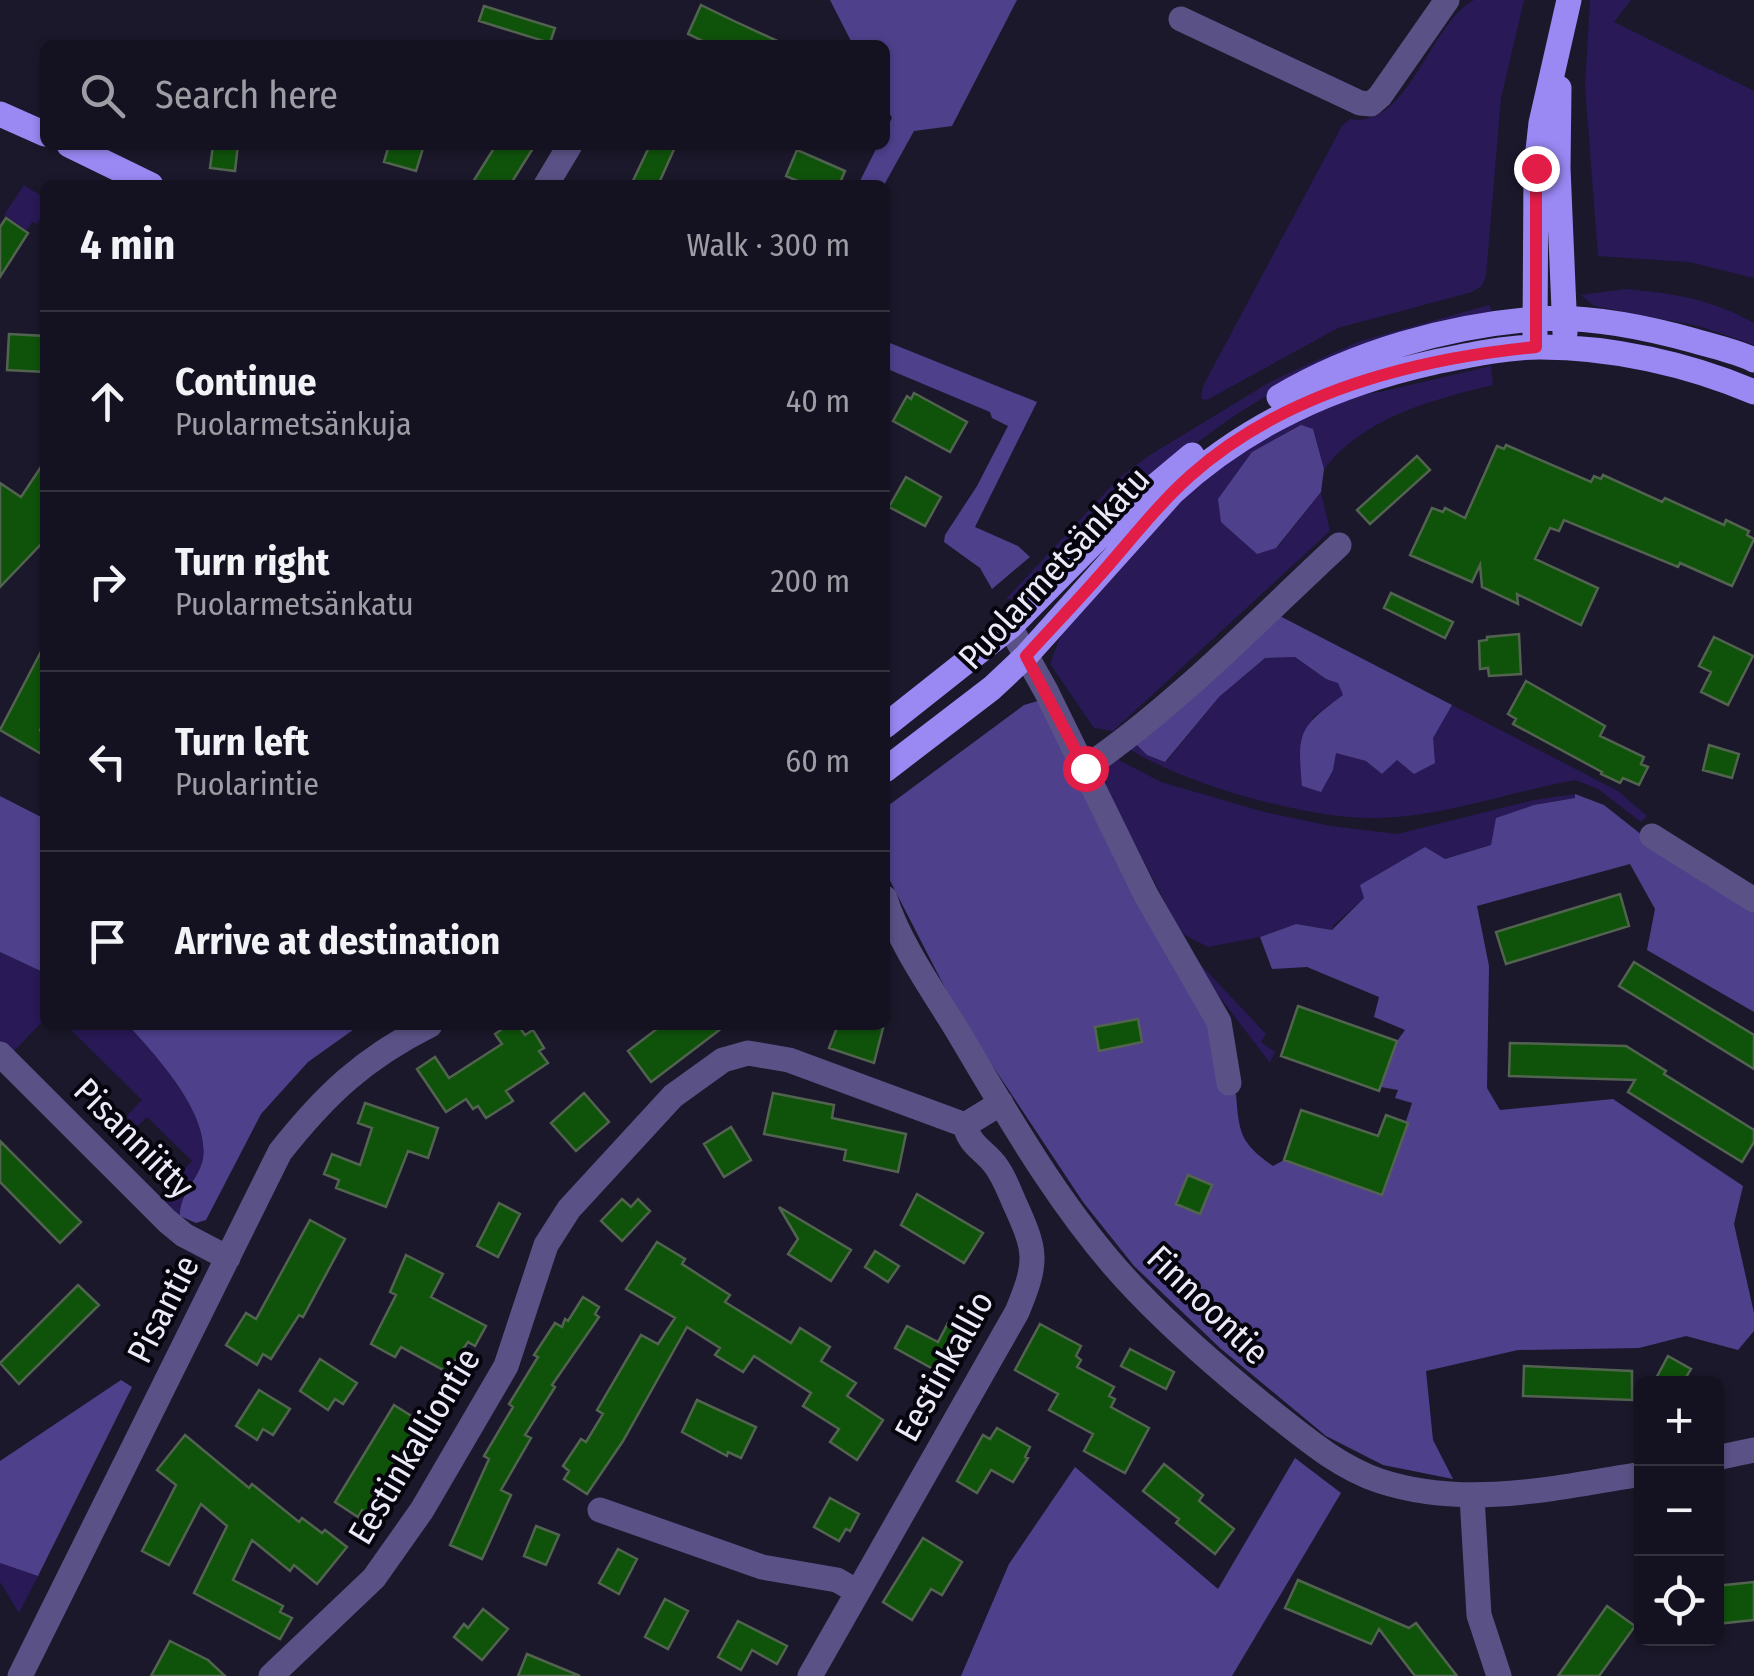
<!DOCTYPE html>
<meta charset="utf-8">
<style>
:root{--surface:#141220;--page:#1d1b29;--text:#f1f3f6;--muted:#9d9ea5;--line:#33323e}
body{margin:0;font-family:"Fira Sans Condensed",sans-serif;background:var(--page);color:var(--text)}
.controls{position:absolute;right:30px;bottom:30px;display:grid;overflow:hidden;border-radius:15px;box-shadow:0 2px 8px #0004}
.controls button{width:90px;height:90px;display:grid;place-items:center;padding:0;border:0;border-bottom:2px solid var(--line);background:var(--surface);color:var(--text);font:50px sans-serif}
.stop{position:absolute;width:30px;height:30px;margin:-22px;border:8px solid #e11d48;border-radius:50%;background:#fff}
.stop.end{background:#e11d48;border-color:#fff;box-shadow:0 2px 10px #0008}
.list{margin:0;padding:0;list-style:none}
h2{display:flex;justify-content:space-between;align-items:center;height:130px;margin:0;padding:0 40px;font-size:42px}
h2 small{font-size:32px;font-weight:400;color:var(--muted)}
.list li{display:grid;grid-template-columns:65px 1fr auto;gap:30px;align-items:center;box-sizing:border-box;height:180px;padding:0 40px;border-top:2px solid var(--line)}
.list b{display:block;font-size:38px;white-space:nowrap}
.list p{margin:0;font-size:32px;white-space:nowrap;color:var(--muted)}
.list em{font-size:32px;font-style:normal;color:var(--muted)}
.icon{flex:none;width:55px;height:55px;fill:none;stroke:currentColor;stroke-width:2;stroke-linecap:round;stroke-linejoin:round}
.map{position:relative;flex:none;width:1754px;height:1676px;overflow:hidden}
.search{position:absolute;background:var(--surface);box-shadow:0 2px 8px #0004;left:40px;top:40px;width:850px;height:110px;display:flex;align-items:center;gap:25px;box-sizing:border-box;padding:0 35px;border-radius:15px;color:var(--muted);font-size:38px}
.panel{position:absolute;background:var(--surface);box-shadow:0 2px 8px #0004;left:40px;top:180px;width:850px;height:850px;border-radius:15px}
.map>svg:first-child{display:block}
.green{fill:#291957}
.forest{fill:#4f408c}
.building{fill:#0f530b;stroke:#526350;stroke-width:2.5}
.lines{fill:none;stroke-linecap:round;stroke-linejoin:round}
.minor{stroke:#5a5286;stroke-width:25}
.major{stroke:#9a88f3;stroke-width:25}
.route{stroke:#e11d48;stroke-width:12}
.labels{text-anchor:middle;stroke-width:8;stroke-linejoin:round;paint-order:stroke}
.street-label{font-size:35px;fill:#ebeaf8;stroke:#06050d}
</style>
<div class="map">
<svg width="1754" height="1676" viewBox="0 0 1754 1676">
<rect width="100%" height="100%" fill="#1b182b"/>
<path class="green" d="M1474,0h50l-23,98 -15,178 -4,10 -10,6 -134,36 -131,72 -6,-1 2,-13 139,-260 8,-7c59,10 78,-94 124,-119z
M1590,0h41l-17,22 140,69v187l-65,-16 -91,-6 -13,-170z
M24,185l21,13v13l-8,13 -5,-2 -5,8 -23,-15z
M1625,289c47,4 87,10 129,34v22l-55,-19 -105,-20 -13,-11z
M1489,305l3,6 -10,6 -200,69 -45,28 -76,54 -138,131h-17l114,-122 30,-22 120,-73 47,-22 43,-19z
M1491,366l2,19c-62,15 -128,32 -169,84l-11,-39 -36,118 44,-56 9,39 -217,200 -19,-3 -44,-64 14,-37 85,-99 70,-67 114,-63 47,-6z
M1295,657l31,22 12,3 5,13 -31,23 21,52 2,-18 31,9 16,13 16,-15 34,-21 20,-33 166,86 29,25 -6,6 -43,-33 -23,-9c-65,12 -132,37 -198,38 -67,2 -195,-34 -251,-71l7,-6 33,21 53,-65 46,-39z
M1115,758l46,24 103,30 67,14 66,8 137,-34 41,-6 1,4 -42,7 -37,13 -6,27 -46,14 -81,39 -30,27 -2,5 -36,-6 -36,13 -52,10 -27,-14 -75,-145 1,-22z
M0,952l45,21v46l-34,35 -11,-12z
M1201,965l65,69 -5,8 14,10 -5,11 -70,-92z
M66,1025h62c28,31 82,88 75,134 -4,20 -24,35 -23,57l-18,-18 5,-11 25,-26 -45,-44 -26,25 -10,-10 31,-32z
M0,1563l38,13 -19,37 -19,-31z"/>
<path class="forest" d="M830,0h187l-65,126 -38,5 -30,54h-26l20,-40h7v-14l7,-13 -7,-13v-60h-32z
M885,341l152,61 -62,125 43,19 12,11 -38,32 -12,-21 -36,-26 1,-7 32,-49 31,-60 -16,-8 -2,-6 -105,-44z
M1301,425l12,4 11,40 -3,23 -45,56 -19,6 -36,-32 -3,-23 34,-47z
M1274,613l178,92 -19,33 2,25 -21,11 -17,-14 -15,14 -16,-13 -30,-8 -3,17 -12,22 -19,-6c-5,-55 -3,-58 41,-91l-5,-12 -12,-4 -31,-22 -30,1 -46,39 -54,65 -18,-7 -14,-14z
M1041,700l173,338 10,54 12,2c3,39 4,49 37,72l11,-6 98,34 30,-91 -17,-5 3,-8 -17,-3 16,-46 8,-11 -31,-13 5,-20 -72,-30 -35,2 -12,-32 36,-13 36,6 32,-32 -4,-13 65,-38 20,12 46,-14 5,-27 38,-13 41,-7v-4l29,11 43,34 107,70v103l-107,-62 8,-41 -25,-45 -153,42 12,60 -2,122 13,22 113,-11 130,87 -9,38 20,89v18l-16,19 -52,-14 -47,12 -121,2 -92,21 7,69 20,39 -70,-14 -57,-29 -106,-88 -86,-82 -51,-64 -124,-187 -74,-144v-63l139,-103z
M0,796l45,23v154l-45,-21z
M128,1025h232l-52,37 -47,52 -55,106 -10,3 -16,-7c-1,-22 19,-37 23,-57 7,-46 -47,-103 -75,-134z
M121,1380l11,7 -94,189 -38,-13v-102z
M1295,1458l46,35 -109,183h-271l48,-112 66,-97 143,122z"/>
<path class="building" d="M701,5l33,16 52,24h-75l-23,-11z
M484,6l71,22 -5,15 -71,-22z
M213,145h25l-3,26 -25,-3z
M389,145h35l-8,26 -32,-9z
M496,145h39l-25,40h-39z
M650,145h26l-18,40h-27z
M797,150l48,21 -6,14h-32l-21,-9z
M6,218l22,15 -28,44v-50z
M9,334l36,2v36l-38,-2z
M914,393l53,29 -17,30 -57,-31 14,-25 4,3z
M1506,445l85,37 3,-6 7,3 2,-4 59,27 3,-4 59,27 2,-5 23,11 -2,4 7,4 -22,47 -52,-23 -2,4 -114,-47 -5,11 -9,-3 -15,31 63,29 -17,37 -64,-31 1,10 -36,-17 -2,-22 -8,17 -62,-27 22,-47 11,4 2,-4 20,10 32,-72 7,3z
M1417,456l13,14 -60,54 -13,-14z
M45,461v79l-45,47v-104l21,14z
M906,477l35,20 -16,29 -36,-19z
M1391,593l62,29 -8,16 -61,-30z
M1519,634l2,40 -32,2 -1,-8 -8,1 -1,-28 8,-1v-3z
M1714,637l39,19 -25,49 -27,-13 10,-20 -12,-6z
M45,644v76l-5,10 5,3v23l-45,-26z
M1526,681l79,45 -5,10 44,21 -3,7 7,3 -9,18 -16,-7 -3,5 -19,-9 1,-2 -89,-48 3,-5 -8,-5z
M1709,745l30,9 -7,24 -29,-8z
M1620,894l9,32 -123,38 -10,-32z
M1634,962l120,73v34l-135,-83z
M1298,1006l99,35 -18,50 -98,-35z
M1138,1019l4,23 -43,9 -4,-24z
M508,1025h10l7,10 8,-5 11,18 -5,3 9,12 -42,28 7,10 -27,17 -8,-12 -5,3 -7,-10 -20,13 -29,-43 18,-12 14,21 53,-34 -7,-10z
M662,1025h64l-75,57 -23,-31z
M838,1025l45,3 -9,35 -45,-15z
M1510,1043l116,3 40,25 -2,3 90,56v12l-12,20 -114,-70 7,-12 -126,-4z
M584,1093l25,29 -33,29 -25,-28z
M773,1093l61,12 -2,13 74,16 -8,38 -54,-12 2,-10 -82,-16z
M365,1103l73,25 -10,30 -20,-7 -22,56 -50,-19 3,-8 -15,-6 8,-20 28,11 12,-37 -14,-5z
M1301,1110l77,26 8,-21 22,8 -26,72 -98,-35z
M731,1127l20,33 -27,17 -20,-33z
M0,1141l81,81 -21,21 -60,-61z
M1188,1175l24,10 -12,29 -24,-10z
M917,1194l66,39 -19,30 -63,-38z
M622,1199l9,8 7,-8 12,12 -28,30 -21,-20z
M499,1203l21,11 -22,43 -21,-11z
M779,1207l72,43 -20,31 -43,-27 10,-15z
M310,1220l35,19 -42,78 -4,-2 -28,44 -8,-5 -6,11 -31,-20 20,-32 10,6z
M657,1242l28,17 -3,5 48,31 -5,7 66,41 9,-15 30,19 -9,14 35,22 -9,13 36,24 -26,40 -27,-18 9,-13 -36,-23 8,-13 -57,-37 -11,16 -28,-17 5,-7 -33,-21 -64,114 -36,53 -23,-15 5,-8 -6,-5 18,-27 5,3 17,-28 -6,-4 44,-75 17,9 17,-26 -49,-29z
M875,1251l24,15 -11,16 -23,-15z
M406,1255l37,19 -12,23 55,29 -11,20 -7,-4 -21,30 -46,-25 -6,10 -24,-13 25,-49 -6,-3z
M78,1285l21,20 -80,79 -19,-21z
M583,1297l16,10 -4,7 4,3 -47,68 3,2 -30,48 6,3 -30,52 10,5 -29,64 -32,-14 39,-86 -5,-3 29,-49 -4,-3 29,-47 -4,-2 21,-32 7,4 3,-8 3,2z
M948,1323l21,12 -23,41 -51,-28 12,-22 31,16z
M1040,1324l41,22 -5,10 5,4 -4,7 37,20 -5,9 6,3 -4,8 38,21 -24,45 -41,-22 9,-17 -44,-24 9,-16 -43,-24z
M1130,1349l44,23 -8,17 -45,-23z
M1668,1356l23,13 -9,15h-29z
M320,1359l37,24 -14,21 -8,-5 -7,11 -28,-19z
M1524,1366l108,5v29l-109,-4z
M259,1390l31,19 -17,26 -10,-6 -6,11 -21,-14z
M697,1400l59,27 -15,31 -13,-6 -1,4 -45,-24z
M394,1405l38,24 -56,90 -14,-9 -4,7 -23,-15z
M997,1428l33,19 -5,10 3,1 -15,24 -22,-12 -14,23 -20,-12 26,-46 7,4z
M185,1435l64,53 3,-4 47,38 3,-4 20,15 3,-3 22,17 -30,37 -23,-19 -4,6 -38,-31 -19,40 50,26 -3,6 12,6 -12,21 -86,-46 33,-67 -26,-22 -32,61 -27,-14 34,-66 -19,-15z
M1164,1464l39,31 -4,6 35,28 -19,25 -39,-31 3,-4 -36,-28z
M830,1498l29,16 -9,17 -4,-2 -7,12 -25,-14z
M536,1526l23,9 -13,30 -22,-9z
M923,1538l39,24 -20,33 -11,-6 -19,31 -29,-18z
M618,1549l19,10 -18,35 -20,-11z
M1298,1580l111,48 7,-5 41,53h-42l-36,-47 -8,15 -86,-36z
M1754,1582v38l-38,4v-38z
M665,1599l23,12 -20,38 -23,-12z
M1607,1606l28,20 -36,50h-41z
M483,1609l25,20 -26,31 -28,-23 10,-13 4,4z
M738,1621l49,25 -10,18 -25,-14 -11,20 -23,-13z
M170,1641l38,19 17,16h-74z
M527,1654l53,22h-62z"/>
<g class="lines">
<path class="minor" d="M1181,19l179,84 11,1 9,-8 67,-96
M546,185l24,-40
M1010,627l36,64 100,204 73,127 10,61
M1085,768c92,-63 172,-147 254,-223
M1652,836l102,64
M885,898c13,43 48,93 72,132 52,88 109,188 180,261 41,43 89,84 135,121 34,27 67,55 108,69 86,28 175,7 262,-7
M0,1054l167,167 17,14 44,23
M1716,1458l38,-8
M1472,1497l7,118 20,61
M600,1510l162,57 75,13 19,11
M20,1676l260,-524c45,-57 84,-94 150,-127
M271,1676l103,-98 48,-68 84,-144 40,-121 23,-36 104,-113 50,-36 25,-7 41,7 176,65
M810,1676l207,-364c21,-51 20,-60 -3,-110 -6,-14 -12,-30 -22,-41 -12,-13 -23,-18 -27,-36l36,-22"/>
<path class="major" d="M1559,88l-1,80 7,165
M0,114l45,20
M69,145l82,40
M1535,336l1,-168 5,-45 28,-123
M1279,397c76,-45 169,-71 256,-78 53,-4 110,8 160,22 20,6 41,10 59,19
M885,726l125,-99 115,-116 67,-56
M885,770l107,-82 34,-32 147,-164c75,-69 163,-108 262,-130 34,-7 70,-15 105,-15 72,0 148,17 214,45"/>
</g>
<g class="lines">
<path class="route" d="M1085,768l-59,-112c29,-32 59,-63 87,-96 25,-29 49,-59 77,-84 94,-84 223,-117 346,-129v-179"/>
</g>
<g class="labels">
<g class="street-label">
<text transform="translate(1054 568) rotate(-47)" y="12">Puolarmetsänkatu</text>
<text transform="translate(134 1138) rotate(45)" y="12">Pisanniitty</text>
<text transform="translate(1208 1305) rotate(44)" y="12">Finnoontie</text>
<text transform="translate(163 1309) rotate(-63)" y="12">Pisantie</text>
<text transform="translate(944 1366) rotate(-61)" y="12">Eestinkallio</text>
<text transform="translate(414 1446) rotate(-59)" y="12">Eestinkalliontie</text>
</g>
</g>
</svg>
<div class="controls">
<button>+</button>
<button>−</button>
<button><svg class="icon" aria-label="locate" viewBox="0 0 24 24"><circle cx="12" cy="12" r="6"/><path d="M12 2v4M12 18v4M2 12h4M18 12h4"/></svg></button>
</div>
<div class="stop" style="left:1085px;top:768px"></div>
<div class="stop end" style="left:1536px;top:168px"></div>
<div class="search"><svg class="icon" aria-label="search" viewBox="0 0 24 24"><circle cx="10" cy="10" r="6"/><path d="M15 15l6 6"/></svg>Search here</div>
<section class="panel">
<h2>4 min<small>Walk · 300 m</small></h2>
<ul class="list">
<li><svg class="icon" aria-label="ahead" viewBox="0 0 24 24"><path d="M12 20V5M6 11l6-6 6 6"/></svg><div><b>Continue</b><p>Puolarmetsänkuja</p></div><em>40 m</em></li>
<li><svg class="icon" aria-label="right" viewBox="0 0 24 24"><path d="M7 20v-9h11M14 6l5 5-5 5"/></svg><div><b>Turn right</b><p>Puolarmetsänkatu</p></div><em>200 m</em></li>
<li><svg class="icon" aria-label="left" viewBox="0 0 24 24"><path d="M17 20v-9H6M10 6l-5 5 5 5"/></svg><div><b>Turn left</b><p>Puolarintie</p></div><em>60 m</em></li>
<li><svg class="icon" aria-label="arrive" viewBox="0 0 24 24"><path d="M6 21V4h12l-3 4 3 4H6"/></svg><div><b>Arrive at destination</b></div></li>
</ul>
</section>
</div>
